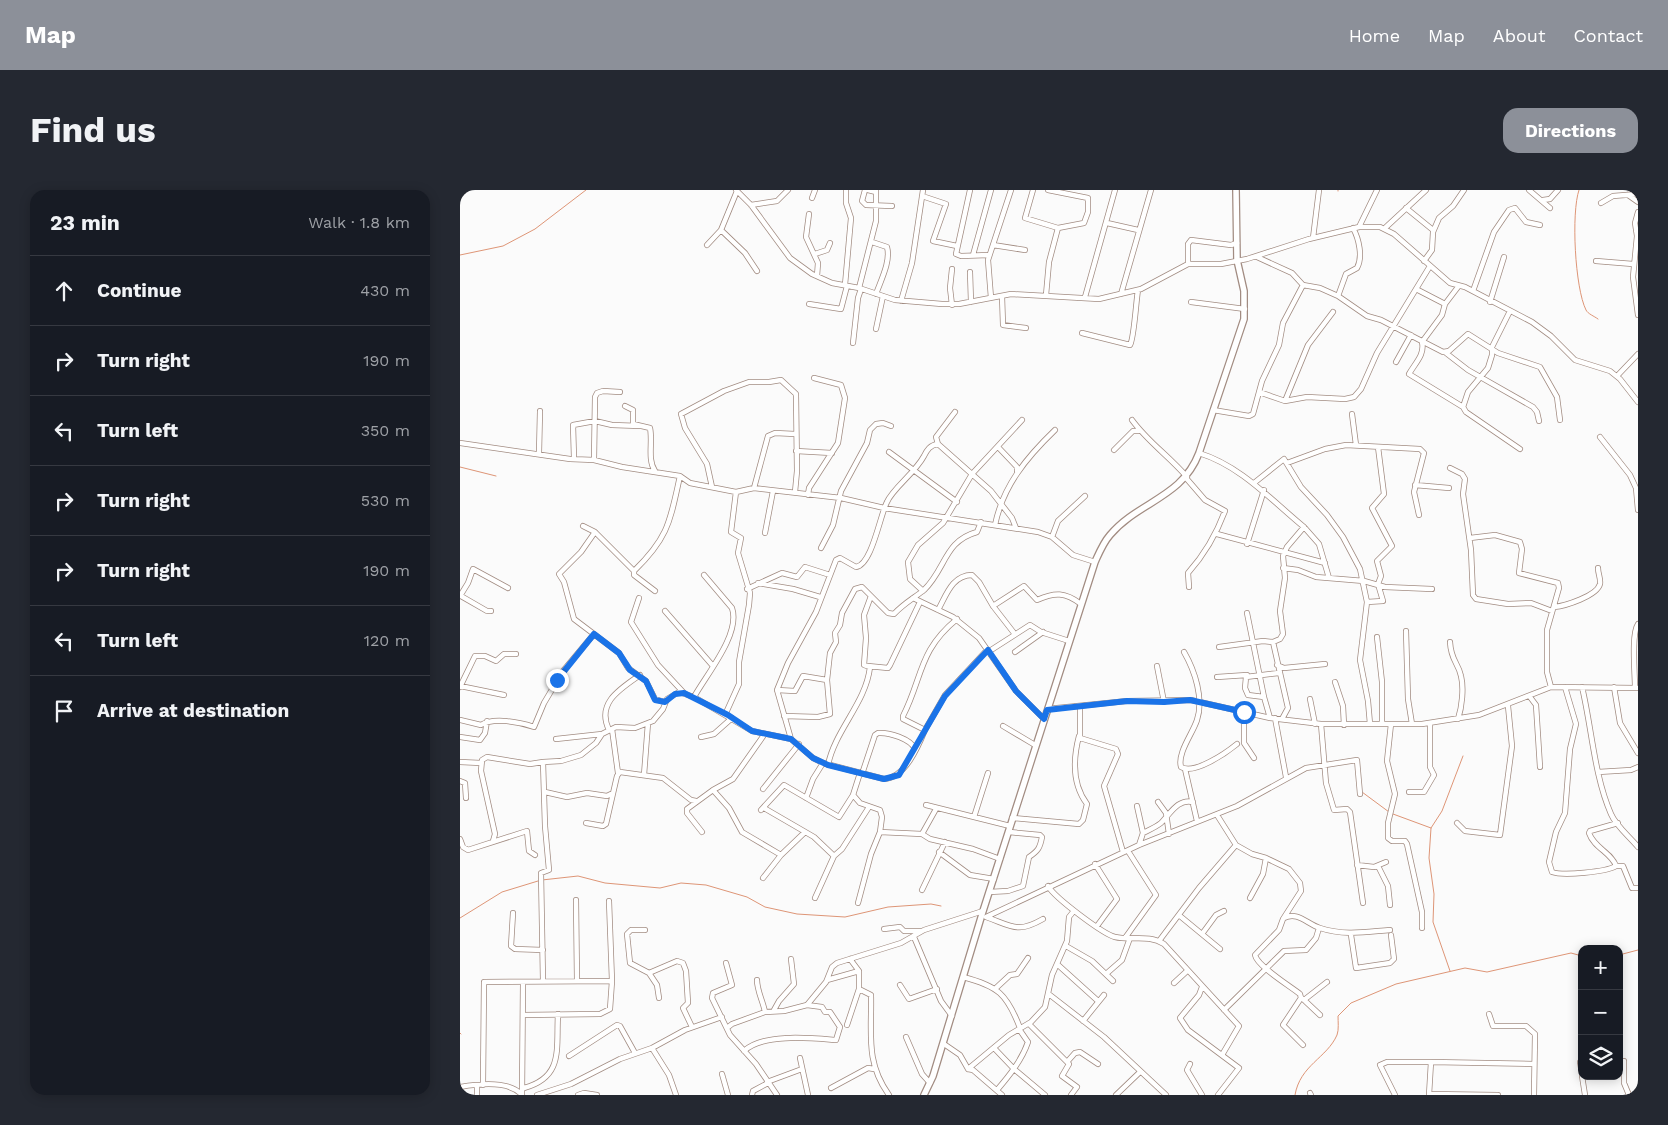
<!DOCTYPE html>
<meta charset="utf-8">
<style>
:root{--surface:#171b24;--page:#242831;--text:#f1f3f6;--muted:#9ea1a6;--line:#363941;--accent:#8c9099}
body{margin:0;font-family:"Work Sans",sans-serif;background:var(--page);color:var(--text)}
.controls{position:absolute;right:15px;bottom:15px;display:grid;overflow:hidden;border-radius:10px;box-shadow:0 2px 12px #0003}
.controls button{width:45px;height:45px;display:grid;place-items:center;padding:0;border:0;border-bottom:1px solid var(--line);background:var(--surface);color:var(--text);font:25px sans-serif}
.stop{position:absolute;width:15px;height:15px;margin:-11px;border:4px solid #1a73e8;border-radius:50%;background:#fff}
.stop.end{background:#1a73e8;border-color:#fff;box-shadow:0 1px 5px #0008}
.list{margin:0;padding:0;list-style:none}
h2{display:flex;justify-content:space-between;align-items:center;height:65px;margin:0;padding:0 20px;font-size:21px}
h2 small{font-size:16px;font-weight:400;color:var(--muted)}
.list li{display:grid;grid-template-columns:32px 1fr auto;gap:15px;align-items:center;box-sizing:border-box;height:70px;padding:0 20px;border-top:1px solid var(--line)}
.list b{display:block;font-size:19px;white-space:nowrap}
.list em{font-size:16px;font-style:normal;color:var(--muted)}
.icon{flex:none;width:28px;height:28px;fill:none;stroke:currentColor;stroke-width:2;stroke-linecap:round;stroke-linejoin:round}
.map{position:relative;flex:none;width:1178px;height:905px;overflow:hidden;border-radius:15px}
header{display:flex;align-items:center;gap:30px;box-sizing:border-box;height:70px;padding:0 25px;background:var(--accent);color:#fff}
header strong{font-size:24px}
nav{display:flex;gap:28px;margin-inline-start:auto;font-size:18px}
.intro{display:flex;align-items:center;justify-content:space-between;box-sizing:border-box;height:120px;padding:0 30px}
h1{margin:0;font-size:35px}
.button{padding:12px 22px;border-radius:15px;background:var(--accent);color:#fff;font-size:18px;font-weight:700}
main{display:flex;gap:30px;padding:0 30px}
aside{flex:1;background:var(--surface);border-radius:15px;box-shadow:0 2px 12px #0003}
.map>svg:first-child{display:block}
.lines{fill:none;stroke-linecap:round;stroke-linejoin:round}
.stream{stroke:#de9576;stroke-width:1}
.minor-casing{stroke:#a28c82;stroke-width:6}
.major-casing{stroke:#a28c82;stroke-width:8}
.minor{stroke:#fff;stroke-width:4.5}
.major{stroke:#fff;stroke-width:5.5}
.route{stroke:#1a73e8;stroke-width:6}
</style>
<header>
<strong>Map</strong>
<nav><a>Home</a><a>Map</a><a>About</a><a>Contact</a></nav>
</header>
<div class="intro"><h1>Find us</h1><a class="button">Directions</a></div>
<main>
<aside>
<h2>23 min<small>Walk · 1.8 km</small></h2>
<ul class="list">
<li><svg class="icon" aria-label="ahead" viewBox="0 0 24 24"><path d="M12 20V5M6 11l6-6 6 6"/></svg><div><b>Continue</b></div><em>430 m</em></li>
<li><svg class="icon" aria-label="right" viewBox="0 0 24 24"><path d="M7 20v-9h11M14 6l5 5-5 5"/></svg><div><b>Turn right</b></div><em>190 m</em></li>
<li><svg class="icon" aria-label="left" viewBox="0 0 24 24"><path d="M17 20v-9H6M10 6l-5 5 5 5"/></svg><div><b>Turn left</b></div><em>350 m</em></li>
<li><svg class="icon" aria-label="right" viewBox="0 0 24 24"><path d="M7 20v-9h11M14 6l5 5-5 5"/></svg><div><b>Turn right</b></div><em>530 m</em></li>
<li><svg class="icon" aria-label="right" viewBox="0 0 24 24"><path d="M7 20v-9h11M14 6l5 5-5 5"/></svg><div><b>Turn right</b></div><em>190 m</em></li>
<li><svg class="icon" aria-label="left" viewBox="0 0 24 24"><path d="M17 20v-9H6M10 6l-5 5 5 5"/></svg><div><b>Turn left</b></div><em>120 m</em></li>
<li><svg class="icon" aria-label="arrive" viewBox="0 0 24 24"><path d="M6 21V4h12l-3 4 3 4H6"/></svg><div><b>Arrive at destination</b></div></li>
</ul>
</aside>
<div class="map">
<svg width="1178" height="905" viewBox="0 0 1178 905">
<rect width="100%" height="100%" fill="#fbfbfb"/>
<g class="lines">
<path class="stream" d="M1119,0c-8,23 -4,98 7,120 2,4 8,6 12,9
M878,1v-1
M0,65l43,-9 32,-17 51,-39
M0,277l36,9
M902,602l27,20
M933,624l38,14
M82,690l36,-4 27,7 55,5 21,-5 25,2 41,12 18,10 32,7 48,3 43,-10 43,-3 10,2
M0,728l42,-26 36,-11
M1159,765l19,-5
M990,781l-17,-49 1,-28 -5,-36 2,-30 11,-17 21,-55
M0,843l1,1
M835,905c5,-30 32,-37 42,-60 2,-5 1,-14 1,-19l13,-13 45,-19 69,-16 22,4 84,-19 11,3"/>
<defs>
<path id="minor" d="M276,0l15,15 39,53 22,16 20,9 27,5 36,12 47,4h17l52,-10 88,5 42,-10 47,-25h33l26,-5 62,-20 50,-12h21l14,7 56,49 15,4 67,35 19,14 24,24 35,11 10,8 18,23
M405,0l-3,11 4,4 26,1
M408,0l8,2
M510,0l-14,64 5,2 28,-1
M573,0l-8,28 33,10 26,-5 4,-11v-14l-40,-8
M1069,0l21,18
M277,1l-16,39 24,23 12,18
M1168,5l10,7
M462,6l24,8 -13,37 24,5
M352,8l3,-8
M1083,10l7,-1 8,-9
M1141,13l12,-7 25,-2
M291,15l26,-4 11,-11
M946,18l27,22
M1178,22l-3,11 2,13 -4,41 5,38
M349,24l-3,23 12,26 -1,13
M647,33l31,7
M899,37l18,-37
M925,38l41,-38
M853,48l6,-48
M412,52l15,5c4,14 -6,33 -11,47
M247,55l14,-15
M533,55l32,5
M355,64l12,-4 3,-7
M513,65l18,-65
M797,67l35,16 11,12 17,3 18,8 29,20 14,4 62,32 6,-1 19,-17 30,19 42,14 17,30 3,23
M964,71l8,-11 1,-18 6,-14 14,-12 11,-16
M1136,71l37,3
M728,74v-20l3,-4 40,5 6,-2
M492,79l-2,19 2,17
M510,82l1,30
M385,95l6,-67 -5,-15v-13
M998,97l-13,17 -3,11 -20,27c3,13 -7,21 -13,32l54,33
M399,98l17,-67v-31
M956,99l29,15
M1013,101l21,-59 15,-22 6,-2 11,14 14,3
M661,104l30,-104
M586,105l3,-33 9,-34
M542,106l1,29 23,3
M878,106l8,-22 11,-6c6,-11 2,-29 -4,-40
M625,107l30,-107
M531,108l-3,-38 23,-70
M441,111l11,-38 11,-73
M731,112l54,7
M1030,112l14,-45
M349,114l32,5 6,-23
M1050,121l-18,36v8l-4,13 -20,24 -5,15 3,5 54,37
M416,139l7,-33
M622,143l48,12c4,-6 6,-43 8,-55
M393,153l5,-45 3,-9
M986,163l22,17 65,37 4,5 2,9
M936,172l15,-27
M1157,186l21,-22
M799,202l26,9 23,-56 25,-33
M825,211l22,-4 38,2 9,-2 7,-8 16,-36 53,-87
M165,216l8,4v14l17,4c3,14 -3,31 5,43
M753,220l36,6 4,-2 9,-33 17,-36 4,-22 20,-38
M892,224l4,31
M672,230c16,22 37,36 55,57
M1140,247l30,38 6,13 2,22
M0,253l110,16 24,1 28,7 58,9 10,7 46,9 18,-4 87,10 43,10 154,24 14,5 21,18 22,7
M478,254l53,47 21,27 4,10
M538,257l19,20v4
M654,260l19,-19h6
M336,261l36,2
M429,262l68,50
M79,263l1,-42
M739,263c42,13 72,47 105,74l-17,20 -4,9 2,22 -5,33 3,23 -3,5 -7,3 15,66 -6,11
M114,268l-1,-33 22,-4 17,4 28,1
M134,270l1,-63 2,-4 6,-2 17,1
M827,273l38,-14 21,-4 74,4 4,4 -10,39 5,23
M990,278l12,6 3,5 -2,15 8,56 2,45 3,4 32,5 23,-1 21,8
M726,288l19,22 20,11c-9,24 -20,43 -37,62l1,14
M794,293l30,-24 17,28 26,28 16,22 17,32 7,33 -7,58 8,41 2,23
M955,295l34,3
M252,297l-5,-23 -22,-36 -4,-14 43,-23 25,-9h20l12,-2 15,14 1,77 -2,21
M294,298l14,-52 7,-3 20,1
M348,305l1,-7 29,-45 7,-45 -4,-13 -27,-7
M535,335c8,-39 31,-67 60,-95
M123,336l12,6 39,39v4l21,16
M844,337l15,17 10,34
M135,342l-14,20 -22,22 5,8 10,37 45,34 9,15 18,13 9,18 10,3
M305,343l8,-42
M757,344l108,29
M592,347l6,-16 27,-25
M1010,348l25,-3 25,7 2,7 -3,24 39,10 1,5 -12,42v42l4,15
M787,354l17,-54
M361,358l12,-23 8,-34 26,-48 3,-13 6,-6 7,-1 8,3
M823,378l15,2 18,7 48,4 21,6 47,2
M174,381c35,-34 36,-50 46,-95
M298,393l35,6 27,8
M287,399l35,-16 15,4 8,-10 25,8
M463,401l-13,-12 -2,-17 10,-17 25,-22 29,-49 50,-54
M0,406l8,-13 5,-14 35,19
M1,406l26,15h4
M179,408l-8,24 27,43 26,28
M453,408l40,19 26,21 37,53 28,28
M907,412l16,-1 -5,-17 3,-8 -4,-15 15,-15 -20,-38 12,-14 -6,-47
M533,416l31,-20 13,14c18,-8 28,-8 44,4
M1094,417c11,-1 43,-11 46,-23 1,-5 -2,-10 -2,-16
M478,420c8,-14 14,-35 34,-35l7,7 14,24 21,27
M205,421l48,55
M787,423l17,84
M946,441l2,68 4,25
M917,447l5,45v42
M990,452c1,19 8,20 11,34 3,12 1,31 -3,43
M759,457l44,-6 10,1
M528,462l42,-27 11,7 28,9
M555,462l28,-20
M724,462c11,19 20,47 13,68 -4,13 -20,33 -16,47 13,8 45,-14 56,-23
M817,475l7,3 41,-4
M408,476l20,2 2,-3 30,-63
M697,476l7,36
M757,487l30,-2
M875,492l8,24 1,19
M0,496l44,9
M0,497l15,-31h10l11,5 8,-7h12
M1105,497l11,37 -6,25 -5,64 -9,19 -7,30 3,10c11,4 54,0 64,-6 -4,-13 -22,-18 -27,-33l1,-2 28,-8
M1122,497c10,42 12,88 29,127 5,12 19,23 27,33
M1154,497l6,36 18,30
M1175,498c0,-15 -4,-54 3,-64
M317,500l18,1 8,-15 24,4
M234,507c12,-22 47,-63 38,-89l-28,-33
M1070,507l6,8 4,62
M850,509l5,25
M620,517v31l36,11 2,5 -14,32 19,66
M587,519l80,-8 64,-1 79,18 51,6h101l57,-9 72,-28 87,1
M784,521v32l10,15
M265,525l14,-31v-22l10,-57 1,-12 -12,-40 3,-15 -10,-6 5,-40
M324,526l34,1 12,-3 -3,-34 3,-27 6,-11 -1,-9 5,-8 2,-12 13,-24 7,-2 26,26 6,1c9,-10 20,-16 30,-24 22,-21 20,-49 53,-58l4,-10
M810,528l-6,-21 -16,-2 -3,-7 1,-11 33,-4
M815,528l11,59
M0,530l21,5c12,-8 39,-3 53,2l10,-24 19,-32 31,-37
M861,534l5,59 8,27 13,-1 3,3 13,91
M931,534l-4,37 8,33 -7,29v15l4,3h13l2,3 15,68v16
M543,536l32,19
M152,539l6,44
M149,540c-13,-27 11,-41 31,-55
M465,540l20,-35 42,-45
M0,547l20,3 5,-7 2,-12
M241,547l13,-3 18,-16
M96,549l46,-5
M331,549l-14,-49 11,-27 28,-51 20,-52 4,-2 16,9c16,-2 24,-52 31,-65 6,-14 28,-29 37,-46 3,-6 6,-11 14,-12l-2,-7 19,-25
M0,572l21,1
M368,575c7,-35 38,-62 42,-98l-6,-2 2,-27 -2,-23 7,-19
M725,579l12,52
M1138,582l33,-2 7,-3
M400,583l-7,22 7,8 20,7 2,7 -2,15 42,2 8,5 43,10 27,10
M402,584l13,-39 3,-2c11,-1 33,6 37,16
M184,585l4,-52
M0,591l5,2 1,15
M303,599l36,-45
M253,600l16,18 13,24 39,23
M85,602l22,5 20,-4 20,3 4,-2
M949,602h15l10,-17 -4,-8v-44
M346,608l7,-19 10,-16
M698,612l8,11 3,21
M466,615l84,21
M677,616l6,27 -4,12
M304,618l50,29 20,19
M301,620l23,-25 55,32 14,-22
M757,625l19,30 16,9 14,4 23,11 11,14 1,8 -18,28 -4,11 -24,25c2,11 35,31 45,39l1,4 -18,27 20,20
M514,627l14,-44
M552,628l67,6 4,-4 4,-16c-15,-20 -14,-45 -8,-68
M126,633l17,3 3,-2 11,-48 3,-4 43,6 28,22 5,1
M997,633l8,8 35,4 12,-89 -4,-40
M242,642l-15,-19v-4l26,-19 20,-11 31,-44
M683,643c6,-3 13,-6 18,-10 9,-9 17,-25 32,-21
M462,644l14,-25
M0,649l3,8 5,3 59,-19 2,20 6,4
M33,651l2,-7 -14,-63 1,-11 5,-3 43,7 13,-2
M479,662l31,23 24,4
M635,674l22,35 -20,27
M897,675l17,2 12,-5
M918,676l10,20 2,19
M1156,676h7l9,22h6
M303,688l18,-23 23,-22
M588,696c7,12 55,48 67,51 17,4 33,-3 49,7l75,82 -17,29
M462,700l23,-48
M529,702l19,-1 15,-5 6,-29c9,-6 11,-9 13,-20l-2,-2 -31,-3
M355,708l19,-42 8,-7 27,-42
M790,708l13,-24 3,-16
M116,710l1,81
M398,713l13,-49 9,-22
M53,723l-2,33 4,3 28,1
M720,726l40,33
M526,727l153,-72 98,-39 69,-38 51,-8 3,34
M526,727c26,9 31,17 57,2
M824,728c14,-7 23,6 36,10 25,8 45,4 70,2
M424,739l16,-2 4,4h17
M185,740h-14l-4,4 3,29 19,10 8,12 2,13
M742,744l14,-19 8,-4
M891,745l5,33 34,-5 4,-4 -3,-24
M454,747l27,64 11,15
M665,748l31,-43 -28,-44
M699,751l40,-53 37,-43
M606,756l26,15 21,20
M266,773l6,22 -19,8 -1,5 18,37 26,29 21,31
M597,774l41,37
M189,783l28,-12 6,2 3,8 2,32 -5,5 9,19
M646,784l16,-14 8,-22
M503,787c35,9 44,17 57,51
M297,790c0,11 6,21 8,32
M367,790l32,-9
M83,791l-2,-108 8,-3 -4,-44 -2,-64 18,-1 20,-6 15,-12 6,-9 14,-7 19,1 18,-7 10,-12 4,-10 12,-7 15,5 58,34 39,8 22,19 10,5 61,16c21,-1 34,-32 41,-49l-22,-11v-3c20,-39 15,-65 54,-97
M714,793l13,-12
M440,795l9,14 28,-10
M742,797l-3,8 -19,23 8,12 51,38 -21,27
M536,798l14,-13 7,-1 11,-16
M399,799l12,6c1,38 -6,67 18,100
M590,805l54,42 62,58
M843,809l17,16
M844,810l23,-18
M347,815l19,-23 6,-15 5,-4 64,-20 23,-13 59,-19
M314,820l5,-9 15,-17 -3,-25
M764,820l60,-59 22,-1 10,-12 3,-10
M1029,824l4,12h33l9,8 -1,61
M63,825l77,-1 10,-5 2,-28 -3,-80
M623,831l21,-26
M569,834l38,38
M387,835l12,-36v-18l-9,-12
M267,838l5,-4 33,-12 19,-1 23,-6 15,2 3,5h5l10,15 -4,13c-25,-2 -73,-7 -92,11
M446,847l16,37 8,9
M484,854l16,11 8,14 5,1 29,25
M192,858l17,27 7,20
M534,858l20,21 31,26
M109,866l48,-31 3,1 15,27
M340,868l8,37
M1164,871v22l5,12
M1120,872l2,12
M730,874l-3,6 15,25
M508,879l41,-34 22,-13 14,-15 7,-32 15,-34 2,-24 4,-5
M262,884l6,21
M1122,886l3,19
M307,892l35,-13
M17,895v10
M23,895l1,-103 128,-1
M0,897c17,-3 49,-7 62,8
M64,898c40,-11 32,-39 34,-74
M371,898l37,-20 6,1
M537,900c12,-14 25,-30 31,-48l-9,-13
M850,903l1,2
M969,904l69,1
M62,905l1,-113
M77,905l34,-11 49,-25 32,-11 33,-18 37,-13
M118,905l6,-2 13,2
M292,905l1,-4 15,-8
M611,905l6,-8 -15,-11 7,-12 -2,-2 8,-9 5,-1 18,12
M656,905l24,-23
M935,905l-15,-30 7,-3h44
M969,905l2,-33 103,2"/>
<path id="major" d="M464,905l9,-19 50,-165 112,-349c4,-9 8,-19 15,-27 29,-34 72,-37 89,-82l45,-134v-28l-7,-31 -1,-70"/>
</defs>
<use href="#minor" class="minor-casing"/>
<use href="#major" class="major-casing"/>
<use href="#minor" class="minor"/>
<use href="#major" class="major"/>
</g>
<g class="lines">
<path class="route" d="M97,490l37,-46 25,19 11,17 16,11 9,19 10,2 10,-8 9,-1 44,22 24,16 39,8 22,19 15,7 56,14 15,-4 46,-79 43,-46 28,41 28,28 3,-9 80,-9 37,1 26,-2 54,12"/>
</g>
</svg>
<div class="controls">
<button>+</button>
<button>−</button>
<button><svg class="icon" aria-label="layers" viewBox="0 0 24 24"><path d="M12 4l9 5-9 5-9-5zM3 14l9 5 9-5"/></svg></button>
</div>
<div class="stop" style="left:784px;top:522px"></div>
<div class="stop end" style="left:97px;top:490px"></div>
</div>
</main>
